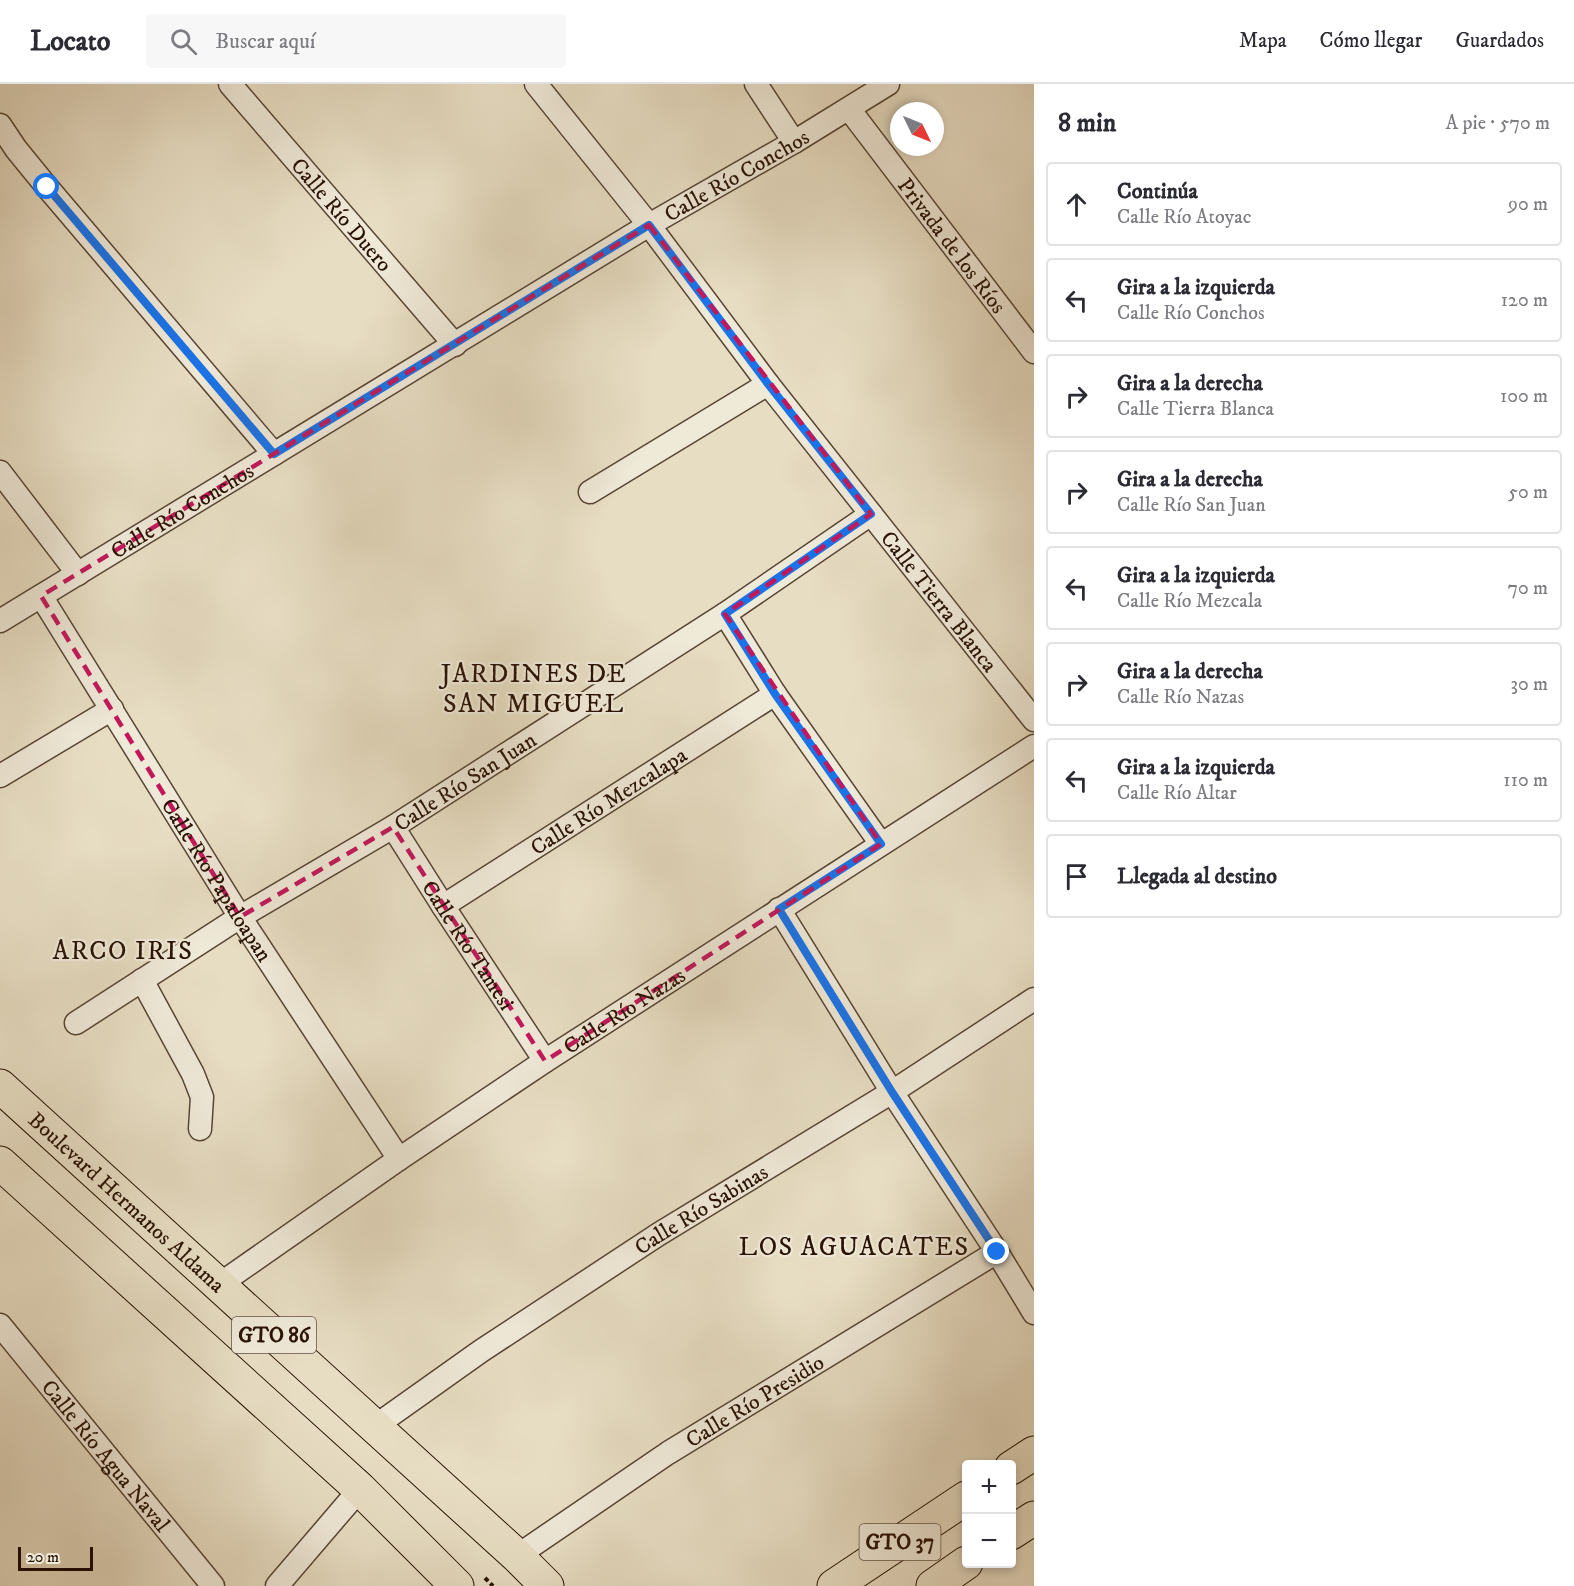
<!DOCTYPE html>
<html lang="es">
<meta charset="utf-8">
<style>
:root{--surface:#fff;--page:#f7f7f7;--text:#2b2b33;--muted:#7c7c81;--line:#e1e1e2}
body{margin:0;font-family:"IM FELL DW Pica",serif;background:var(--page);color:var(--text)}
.controls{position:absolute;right:18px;bottom:18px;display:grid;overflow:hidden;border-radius:6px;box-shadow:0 3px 9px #0003}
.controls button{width:54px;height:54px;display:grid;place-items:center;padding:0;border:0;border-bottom:2px solid var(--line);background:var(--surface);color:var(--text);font:30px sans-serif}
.compass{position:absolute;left:890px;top:18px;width:54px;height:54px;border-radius:50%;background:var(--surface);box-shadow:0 3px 9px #0003;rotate:133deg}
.scale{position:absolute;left:18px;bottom:15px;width:75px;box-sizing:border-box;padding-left:6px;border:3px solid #291204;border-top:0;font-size:16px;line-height:21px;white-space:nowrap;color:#291204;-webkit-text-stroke:4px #efe9d8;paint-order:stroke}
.stop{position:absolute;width:18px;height:18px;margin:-14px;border:4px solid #1a73e8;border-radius:50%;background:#fff}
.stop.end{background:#1a73e8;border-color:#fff;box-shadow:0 2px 6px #0008}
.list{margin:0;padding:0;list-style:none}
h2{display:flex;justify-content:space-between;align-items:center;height:78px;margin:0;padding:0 24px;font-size:26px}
h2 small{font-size:20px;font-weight:400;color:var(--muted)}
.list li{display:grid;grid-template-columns:39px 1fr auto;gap:18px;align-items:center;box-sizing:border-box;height:84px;margin:0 12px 12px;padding:0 12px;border:2px solid var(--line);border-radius:6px}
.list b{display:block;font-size:22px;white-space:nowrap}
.list p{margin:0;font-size:20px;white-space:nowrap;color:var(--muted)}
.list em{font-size:20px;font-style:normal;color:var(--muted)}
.icon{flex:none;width:33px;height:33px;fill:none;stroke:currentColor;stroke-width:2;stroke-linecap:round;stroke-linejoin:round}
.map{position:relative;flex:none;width:1034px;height:1502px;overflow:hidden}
header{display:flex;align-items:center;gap:36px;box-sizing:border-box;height:84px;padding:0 30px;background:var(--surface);border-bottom:2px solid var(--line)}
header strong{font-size:28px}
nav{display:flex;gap:33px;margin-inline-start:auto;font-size:21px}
.search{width:420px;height:54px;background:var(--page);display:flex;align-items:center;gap:15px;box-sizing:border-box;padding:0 21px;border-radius:6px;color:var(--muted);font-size:22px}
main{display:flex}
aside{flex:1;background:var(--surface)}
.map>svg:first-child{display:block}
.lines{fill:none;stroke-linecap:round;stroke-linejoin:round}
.street-casing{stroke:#584534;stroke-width:25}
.primary-casing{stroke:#291204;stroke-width:35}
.path{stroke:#291204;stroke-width:4;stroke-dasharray:4.5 3;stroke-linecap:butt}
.street{stroke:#efe9d8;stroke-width:22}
.primary{stroke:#e7ddc3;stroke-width:33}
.route{stroke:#1a73e8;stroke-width:8}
.marked{fill:none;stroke:#c2185b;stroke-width:4.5;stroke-dasharray:12 8;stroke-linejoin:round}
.labels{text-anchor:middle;stroke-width:4.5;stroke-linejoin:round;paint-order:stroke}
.shield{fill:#efe9d8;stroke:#645244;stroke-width:1.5}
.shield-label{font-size:21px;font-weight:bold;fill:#291204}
.street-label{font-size:22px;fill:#291204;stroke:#efe9d8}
.quarter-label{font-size:26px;letter-spacing:1.5px;fill:#291204;stroke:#efe9d8}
</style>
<header>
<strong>Locato</strong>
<div class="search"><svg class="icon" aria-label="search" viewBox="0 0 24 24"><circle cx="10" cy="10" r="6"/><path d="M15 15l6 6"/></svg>Buscar aquí</div>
<nav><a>Mapa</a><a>Cómo llegar</a><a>Guardados</a></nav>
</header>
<main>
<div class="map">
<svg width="1034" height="1502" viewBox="0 0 1034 1502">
<rect width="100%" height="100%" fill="#e7ddc3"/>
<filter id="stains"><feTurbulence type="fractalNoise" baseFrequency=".00333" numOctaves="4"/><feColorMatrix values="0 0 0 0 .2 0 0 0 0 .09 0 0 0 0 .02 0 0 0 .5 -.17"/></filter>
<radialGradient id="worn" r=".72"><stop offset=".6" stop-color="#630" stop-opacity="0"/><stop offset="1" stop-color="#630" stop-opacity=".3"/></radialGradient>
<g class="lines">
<defs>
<g id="street">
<path id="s1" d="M230,0l225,261"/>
<path id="s2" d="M536,0l113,141 119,159 266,336"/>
<path d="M756,0l38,58"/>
<path id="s3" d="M849,25l185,243"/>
<path d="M0,41l16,24 31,38 227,267"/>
<path d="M0,388l78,102"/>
<path d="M590,408l178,-108"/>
<path id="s4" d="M41,512l199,321 159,242"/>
<path d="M725,530l50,80 106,150"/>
<path id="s5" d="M0,537l649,-396 145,-83 94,-58"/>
<path d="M0,692l112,-67"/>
<path id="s6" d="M393,743l50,79 102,155"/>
<path id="s7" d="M443,822l332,-212"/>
<path d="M779,825l113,183 105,160 37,61"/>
<path d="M142,896l51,94 9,23 -2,32"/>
<path id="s8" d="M76,939l164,-106 153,-90 332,-213 146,-100"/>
<path id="s9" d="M220,1200l179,-125 146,-98 489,-315"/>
<path id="s10" d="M0,1241l213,261"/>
<path id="s11" d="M374,1343l107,-76 178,-117 233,-142 142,-93"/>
<path id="s12" d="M517,1472l151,-103 329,-201"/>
<path d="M277,1502l83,-97"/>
</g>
<g id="primary">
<path id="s13" d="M0,1002l517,470 30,30"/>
<path d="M0,1079l360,326 97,97"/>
<path d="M1011,1384l23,-15"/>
<path d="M1011,1449l23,-15"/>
<path d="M834,1502l132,-88"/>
<path d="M933,1502l33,-23"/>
</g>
</defs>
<use href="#street" class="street-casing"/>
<use href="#primary" class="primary-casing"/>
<path class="path" d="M485,1494l8,8"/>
<use href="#street" class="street"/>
<use href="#primary" class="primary"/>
</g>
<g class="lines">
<path class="route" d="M47,103l227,267 375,-229 119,159 103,130 -146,100 50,80 106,150 -102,65 113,183 105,160"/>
</g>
<path class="marked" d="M649,141l222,289 -146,100 156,230 -336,217 -152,-234 -153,90 -199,-321z"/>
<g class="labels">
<g class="shield">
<rect x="232" y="1233" width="84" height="36" rx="4.5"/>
<rect x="859.5" y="1440" width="81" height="36" rx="4.5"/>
</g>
<g class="shield-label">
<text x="274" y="1258">GTO 86</text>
<text x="900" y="1465">GTO 37</text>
</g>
<g class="street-label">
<text dy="8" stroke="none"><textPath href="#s5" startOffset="861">Calle Río Conchos</textPath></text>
<text dy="8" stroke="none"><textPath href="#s1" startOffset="172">Calle Río Duero</textPath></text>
<text dy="8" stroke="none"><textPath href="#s3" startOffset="171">Privada de los Ríos</textPath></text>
<text dy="8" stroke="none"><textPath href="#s5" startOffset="213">Calle Río Conchos</textPath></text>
<text dy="8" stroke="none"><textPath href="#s2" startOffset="656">Calle Tierra Blanca</textPath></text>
<text dy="8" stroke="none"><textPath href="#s8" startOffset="458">Calle Río San Juan</textPath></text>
<text dy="8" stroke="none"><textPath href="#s7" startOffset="196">Calle Río Mezcalapa</textPath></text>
<text dy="8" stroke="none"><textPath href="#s4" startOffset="334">Calle Río Papaloapan</textPath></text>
<text dy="8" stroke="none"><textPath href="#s6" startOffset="140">Calle Río Tamesi</textPath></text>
<text dy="8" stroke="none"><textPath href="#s9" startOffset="488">Calle Río Nazas</textPath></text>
<text dy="8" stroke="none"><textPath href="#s13" startOffset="172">Boulevard Hermanos Aldama</textPath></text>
<text dy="8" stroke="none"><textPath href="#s11" startOffset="393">Calle Río Sabinas</textPath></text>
<text dy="8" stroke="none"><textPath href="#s12" startOffset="284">Calle Río Presidio</textPath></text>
<text dy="8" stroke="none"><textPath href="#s10" startOffset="168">Calle Río Agua Naval</textPath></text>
</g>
<g class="quarter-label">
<text x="534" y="598">JARDINES DE<tspan x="534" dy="30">SAN MIGUEL</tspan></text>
<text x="123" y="875">ARCO IRIS</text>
<text x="854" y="1171">LOS AGUACATES</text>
</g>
</g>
<rect width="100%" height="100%" filter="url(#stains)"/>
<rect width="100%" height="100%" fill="url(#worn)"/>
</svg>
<div class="controls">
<button>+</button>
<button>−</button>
</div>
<svg class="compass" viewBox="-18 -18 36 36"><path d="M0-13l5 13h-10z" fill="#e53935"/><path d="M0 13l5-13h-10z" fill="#7c7c81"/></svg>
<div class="scale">20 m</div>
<div class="stop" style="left:47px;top:103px"></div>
<div class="stop end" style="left:997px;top:1168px"></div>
</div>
<aside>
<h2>8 min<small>A pie · 570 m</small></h2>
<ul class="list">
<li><svg class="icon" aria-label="ahead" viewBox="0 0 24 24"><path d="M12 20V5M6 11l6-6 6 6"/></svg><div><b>Continúa</b><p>Calle Río Atoyac</p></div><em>90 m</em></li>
<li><svg class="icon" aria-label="left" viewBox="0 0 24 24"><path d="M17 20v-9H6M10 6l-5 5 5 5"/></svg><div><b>Gira a la izquierda</b><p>Calle Río Conchos</p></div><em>120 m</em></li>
<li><svg class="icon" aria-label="right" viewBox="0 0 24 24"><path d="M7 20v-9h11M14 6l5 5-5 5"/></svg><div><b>Gira a la derecha</b><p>Calle Tierra Blanca</p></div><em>100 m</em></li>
<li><svg class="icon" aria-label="right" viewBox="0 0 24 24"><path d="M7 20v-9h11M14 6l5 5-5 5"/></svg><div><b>Gira a la derecha</b><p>Calle Río San Juan</p></div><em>50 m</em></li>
<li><svg class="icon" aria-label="left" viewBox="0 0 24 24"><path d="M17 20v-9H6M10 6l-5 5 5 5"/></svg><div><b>Gira a la izquierda</b><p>Calle Río Mezcala</p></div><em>70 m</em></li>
<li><svg class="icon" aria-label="right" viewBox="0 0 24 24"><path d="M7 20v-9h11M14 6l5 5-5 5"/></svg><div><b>Gira a la derecha</b><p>Calle Río Nazas</p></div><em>30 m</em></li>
<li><svg class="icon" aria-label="left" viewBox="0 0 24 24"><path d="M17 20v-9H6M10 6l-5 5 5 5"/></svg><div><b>Gira a la izquierda</b><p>Calle Río Altar</p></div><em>110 m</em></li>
<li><svg class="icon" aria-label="arrive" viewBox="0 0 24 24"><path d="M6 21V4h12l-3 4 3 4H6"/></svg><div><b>Llegada al destino</b></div></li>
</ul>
</aside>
</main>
